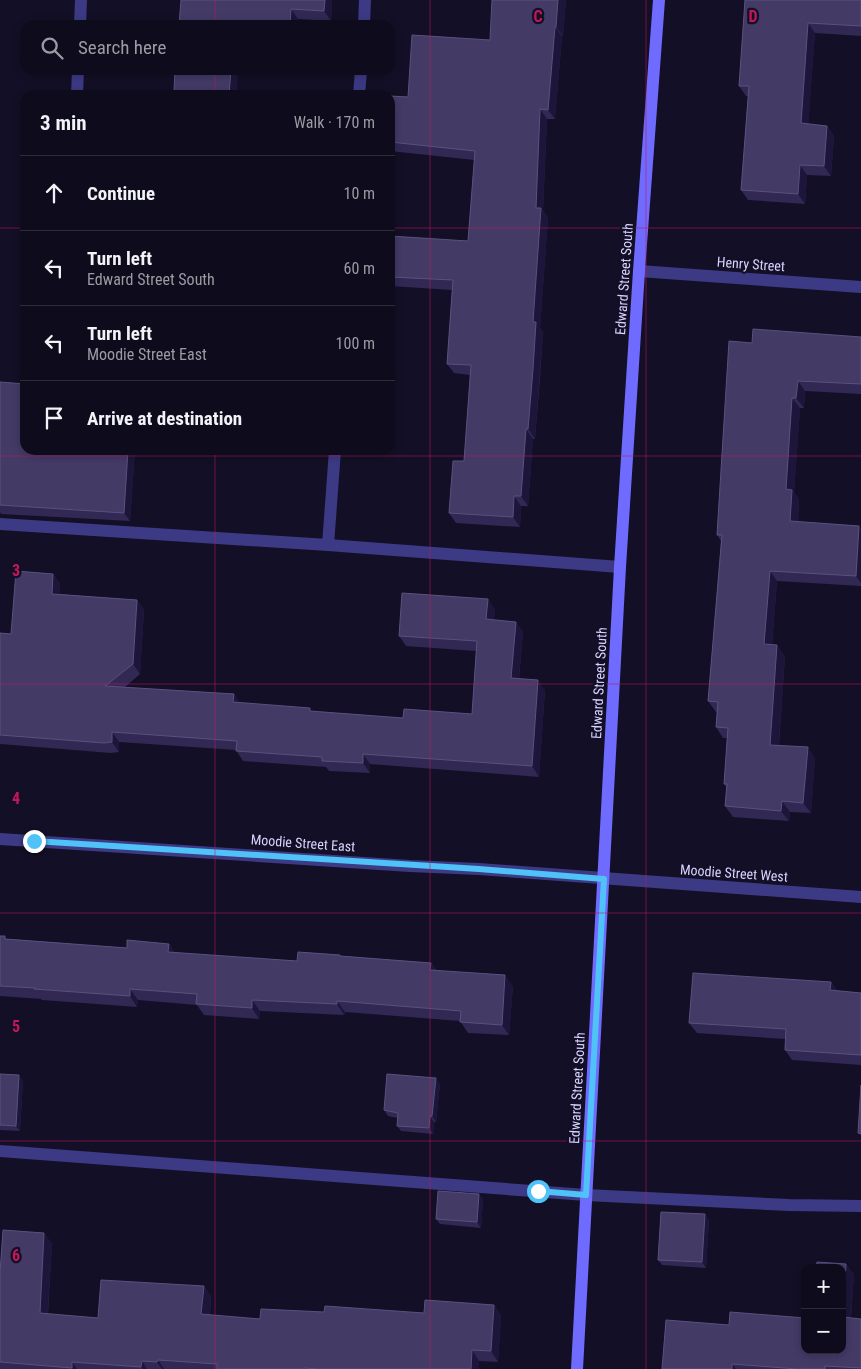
<!DOCTYPE html>
<meta charset="utf-8">
<style>
:root{--surface:#0e0b1c;--page:#171425;--text:#f1f3f6;--muted:#9b9ba3;--line:#2e2b3b}
body{margin:0;font-family:"Roboto Condensed",sans-serif;background:var(--page);color:var(--text)}
.controls{position:absolute;right:15px;bottom:15px;display:grid;overflow:hidden;border-radius:10px;box-shadow:0 2px 8px #0003}
.controls button{width:45px;height:45px;display:grid;place-items:center;padding:0;border:0;border-bottom:1px solid var(--line);background:var(--surface);color:var(--text);font:25px sans-serif}
.stop{position:absolute;width:15px;height:15px;margin:-11px;border:4px solid #4fc3f7;border-radius:50%;background:#fff}
.stop.end{background:#4fc3f7;border-color:#fff;box-shadow:0 1px 5px #0008}
.list{margin:0;padding:0;list-style:none}
h2{display:flex;justify-content:space-between;align-items:center;height:65px;margin:0;padding:0 20px;font-size:21px}
h2 small{font-size:16px;font-weight:400;color:var(--muted)}
.list li{display:grid;grid-template-columns:32px 1fr auto;gap:15px;align-items:center;box-sizing:border-box;height:75px;padding:0 20px;border-top:1px solid var(--line)}
.list b{display:block;font-size:19px;white-space:nowrap}
.list p{margin:0;font-size:16px;white-space:nowrap;color:var(--muted)}
.list em{font-size:16px;font-style:normal;color:var(--muted)}
.icon{flex:none;width:28px;height:28px;fill:none;stroke:currentColor;stroke-width:2;stroke-linecap:round;stroke-linejoin:round}
.map{position:relative;flex:none;width:861px;height:1369px;overflow:hidden}
.search{position:absolute;background:var(--surface);box-shadow:0 2px 8px #0003;left:20px;top:20px;width:375px;height:55px;display:flex;align-items:center;gap:12px;box-sizing:border-box;padding:0 18px;border-radius:15px;color:var(--muted);font-size:19px}
.panel{position:absolute;background:var(--surface);box-shadow:0 2px 8px #0003;left:20px;top:90px;width:375px;height:365px;border-radius:15px}
.map>svg:first-child{display:block}
.lines{fill:none;stroke-linecap:round;stroke-linejoin:round}
.service{stroke:#3d3a85;stroke-width:12}
.minor{stroke:#3d3a85;stroke-width:12}
.secondary{stroke:#6f6bff;stroke-width:12}
.wall{fill:#312854}
.shaded-wall{fill:#1d163a}
.building{fill:#433a66;stroke:#5a527e}
.route{stroke:#4fc3f7;stroke-width:6}
.grid{fill:none;stroke:#c2185b;stroke-width:1;stroke-opacity:0.55}
.labels{text-anchor:middle;stroke-width:4.5;stroke-linejoin:round;paint-order:stroke}
.street-label{font-size:14px;fill:#d9d4ff;stroke:#130f26}
.grid-label{font-size:16px;text-anchor:middle;font-weight:bold;fill:#c2185b;stroke:#130f26;stroke-width:4.5;stroke-linejoin:round;paint-order:stroke}
</style>
<div class="map">
<svg width="861" height="1369" viewBox="0 0 861 1369">
<rect width="100%" height="100%" fill="#130f26"/>
<g class="lines">
<path class="service" d="M364,25l1,-25
M359,95l2,-25
M0,524l328,21 292,22
M328,545l7,-95
M0,1151l586,44 203,10 72,1"/>
<path class="minor" d="M80,25l1,-25
M77,95l1,-25
M639,271l222,16
M0,839l410,27 69,3 382,28"/>
<path class="secondary" d="M577,1369l43,-802 19,-296 20,-271"/>
</g>
<path class="wall" d="M181,0h151l-1,21 -33,-2z
M492,0h74l-3,36h-1l-7,83h-8l-4,91 5,8 -8,110 3,4 -3,47 -5,60h-2l-5,67h-7l-1,21 -64,-4 -7,-10 15,-52 6,-86 -16,-2 -7,-9 5,-74 -62,-4v-50l78,5 6,-81 -84,-9v-55l18,1 82,-57z
M745,0h116v36l-46,-3 -7,91 19,2 7,10 -3,40 -24,-1 -2,29 -57,-4 -7,-10 7,-94h-2l-7,-10z
M861,337v57l-56,-3 -1,17h-4l-6,84 5,8 -1,22 61,4 2,3v57l-84,-5 -5,64 13,11 -6,89 36,13 -4,55 -21,-1 -1,9 -56,-4 -8,-11 2,-18 -3,-4 3,-46h-4l-7,-11 1,-15h-1l-8,-11 13,-160 -4,-6 35,-192z
M0,382l135,68 -5,71 -129,-7 -1,-2z
M53,574l7,10 -1,10 78,6 7,10 -4,64 -16,14 110,6 6,9 73,9 90,6 69,-4 4,-63 -70,-5 -7,-10 89,-37 7,11 -1,10 22,2 7,10 -4,47 26,11 -6,87 -169,-13v9l-41,-2 -3,-4 -83,-6 -7,-11 -117,-8v10l-8,1 -111,-9v-111l11,1z
M0,936l7,3 120,9 42,-4 6,9 122,8 44,-5 90,7 5,7 77,16 -4,49 -41,-2 -8,-12 -115,-9 -1,3 -84,-4 -1,8 -55,-4 -7,-10 -59,-5 -1,7 -95,-7 -1,-1 -41,-3z
M831,982l6,9 24,2v72l-69,-5 -7,-10v-11l-88,-6 -8,-10z
M0,1074l23,7 -3,50 -20,-1z
M440,1084l-4,38h-2l-1,12 -32,-3 -4,-5 1,-8 -10,-2 -4,-6z
M479,1194l4,6 -2,28 -41,-4 -4,-5z
M709,1220l-3,48 -44,-3 -4,-5z
M52,1243l-4,71 50,4 106,-32 7,10 -1,19 50,4 64,-7 100,1 70,-8 7,11 -3,46 -19,-1v8h-479v-96z
M854,1274l-3,44 10,1v50h-199l180,-19z"/>
<path class="shaded-wall" d="M325,0h7l-1,21 -7,-10z
M558,0h8l-3,36 -7,-9z
M291,9l7,10v6h-8z
M808,23l7,10 -7,100 -7,-10z
M555,27l7,9 -7,83 -7,-9z
M231,70h7l-1,25h-8z
M540,109l7,10 -4,91 5,8 -8,110 3,4 -8,107 -7,-10 8,-221z
M827,126l7,10 -3,40 -7,-10z
M800,165l7,10 -2,29 -7,-10z
M798,381l7,10 -1,17 -8,-10z
M792,398l8,10 -6,84 5,8 -2,32 -7,-11 -4,-32z
M526,429l7,10 -5,67 -7,-10z
M128,450h7l-5,71 -6,-8z
M514,496l7,10 -1,21 -7,-10z
M859,526l2,3v54l-5,-7z
M770,571l7,10 -6,74 -7,-11z
M53,574l7,10 -1,20 -7,-10z
M488,599l7,11 -2,19 -7,-10z
M137,600l7,10 -4,64 -7,-10z
M516,622l7,10 -5,56 -7,-10z
M777,645l8,11 -7,99 -8,-10z
M538,680l7,10 -6,87 -7,-11z
M234,694l7,10 -8,-2z
M112,732l7,10v10l-7,-10z
M808,747l7,11 -4,55 -8,-10z
M363,754l7,10v9l-7,-10z
M782,801l8,11 -1,9 -8,-10z
M169,944l7,11 -8,-3z
M431,963l7,11 -8,-4z
M505,975l8,11 -4,49 -7,-10z
M831,982l7,11 -8,-3z
M130,989l8,11 -1,7 -7,-11z
M252,1000l8,11 -1,8 -7,-11z
M337,1001l8,11 -1,3 -7,-11z
M19,1075l4,6 -3,50 -4,-5z
M436,1078l4,6 -4,38 -4,-6z
M430,1116l4,6 -1,12 -4,-6z
M479,1194l4,6 -2,28 -4,-6z
M705,1214l4,6 -3,48 -4,-6z
M44,1233l8,10 -5,81 -7,-11z
M846,1264l8,10 -4,54 -7,-11z
M204,1286l7,10 -2,29 -8,-11z
M494,1305l7,11 -3,46 -7,-11z
M472,1350l7,11v8h-8z
M158,1360l6,9h-2l-5,-7z
M142,1361l5,8h-4l-2,-2z
M72,1362l5,7h-4l-1,-1z
M732,1364l4,5h-4z"/>
<path class="building" d="M181,0h144l-1,11 -33,-2 -1,16h-111z
M492,0h66l-2,27h-1l-7,83 -8,-1 -4,99h5l-8,114h3l-3,47 -5,60h-2l-5,67h-7l-1,21 -64,-4 4,-52h11l7,-96 -24,-1 6,-84 -63,-3v-41l78,5 7,-90 -85,-9v-46l18,1 4,-62 78,5z
M745,0h116v26l-53,-3 -7,100 26,3 -3,40 -24,-1 -2,29 -57,-4 8,-104h-10z
M175,70h56l-2,25h-59v-4h4z
M753,329l108,8v47l-63,-3 -2,17h-4l-6,91 6,1 -2,31 69,5 -3,50 -86,-5 -6,73 13,1 -7,100 38,2 -5,56 -21,-2 -1,10 -56,-5 2,-22h-3l4,-56 -12,-1 2,-25 -10,-1 14,-166h-5l12,-194 23,2z
M0,382l25,2v66h103l-4,63 -124,-8z
M16,571l37,3 -1,20 85,6 -4,64 -28,22 129,8 -1,8 77,6v3l93,7 1,-9 68,5 5,-73 -78,-5 3,-43 86,6 -2,20 30,3 -5,56 27,2 -6,86 -169,-12v9l-41,-2v-4l-86,-6 1,-10 -125,-9v10l-8,1 -104,-8v-102l11,1z
M0,936h5v3l122,9v-8l42,4 -1,8 129,9 1,-9 42,3v1l91,7 -1,7 75,5 -3,50 -42,-3 1,-11 -124,-10v3l-85,-4v8l-56,-4 1,-10 -67,-5v7l-96,-7 1,-1 -35,-2z
M693,973l138,9 -1,8 31,3v62l-76,-5 1,-21 -97,-6z
M0,1074l19,1 -3,51 -16,-1z
M387,1074l49,4 -4,38h-2l-1,12 -32,-2 1,-13 -14,-3z
M861,1085v49l-3,-1z
M438,1191l41,3 -2,28 -41,-3z
M661,1212l44,2 -3,48 -44,-2z
M3,1230l41,3 -4,80 58,5 3,-38 103,6 -3,28 59,5 1,-10 63,3 1,-6 99,7 1,-13 69,5 -3,46 -19,-1 -1,19h-152l-15,-1v1h-87v-5l-59,-4 -1,2 -15,-1 -1,6 -69,-5v6l-72,-6v-89z
M817,1262l29,2 -3,53 18,2v49l-36,-2v3h-28l-65,-5v5h-70l4,-49 63,5 1,-13 75,6v32h37v-82h-26z"/>
<g class="lines">
<path class="route" d="M34,841l445,28 125,10 -18,316 -48,-4"/>
</g>
<path class="grid" d="M215,0v25M430,0v1369M646,0v1369M215,70v25M0,228h25M390,228h471M215,450v919M0,456h861M0,684h861M0,913h861M0,1141h861"/>
<g class="labels">
<g class="street-label">
<text transform="translate(751 264) rotate(4)" y="5">Henry Street</text>
<text transform="translate(624 279) rotate(-86)" y="5">Edward Street South</text>
<text transform="translate(599 683) rotate(-87)" y="5">Edward Street South</text>
<text transform="translate(303 843) rotate(4)" y="5">Moodie Street East</text>
<text transform="translate(734 873) rotate(4)" y="5">Moodie Street West</text>
<text transform="translate(577 1088) rotate(-87)" y="5">Edward Street South</text>
</g>
</g>
<g class="grid-label">
<text x="538" y="22">C</text>
<text x="753" y="22">D</text>
<text x="16" y="576">3</text>
<text x="16" y="804">4</text>
<text x="16" y="1032">5</text>
<text x="16" y="1261">6</text>
</g>
</svg>
<div class="controls">
<button>+</button>
<button>−</button>
</div>
<div class="stop" style="left:538px;top:1191px"></div>
<div class="stop end" style="left:34px;top:841px"></div>
<div class="search"><svg class="icon" aria-label="search" viewBox="0 0 24 24"><circle cx="10" cy="10" r="6"/><path d="M15 15l6 6"/></svg>Search here</div>
<section class="panel">
<h2>3 min<small>Walk · 170 m</small></h2>
<ul class="list">
<li><svg class="icon" aria-label="ahead" viewBox="0 0 24 24"><path d="M12 20V5M6 11l6-6 6 6"/></svg><div><b>Continue</b></div><em>10 m</em></li>
<li><svg class="icon" aria-label="left" viewBox="0 0 24 24"><path d="M17 20v-9H6M10 6l-5 5 5 5"/></svg><div><b>Turn left</b><p>Edward Street South</p></div><em>60 m</em></li>
<li><svg class="icon" aria-label="left" viewBox="0 0 24 24"><path d="M17 20v-9H6M10 6l-5 5 5 5"/></svg><div><b>Turn left</b><p>Moodie Street East</p></div><em>100 m</em></li>
<li><svg class="icon" aria-label="arrive" viewBox="0 0 24 24"><path d="M6 21V4h12l-3 4 3 4H6"/></svg><div><b>Arrive at destination</b></div></li>
</ul>
</section>
</div>
